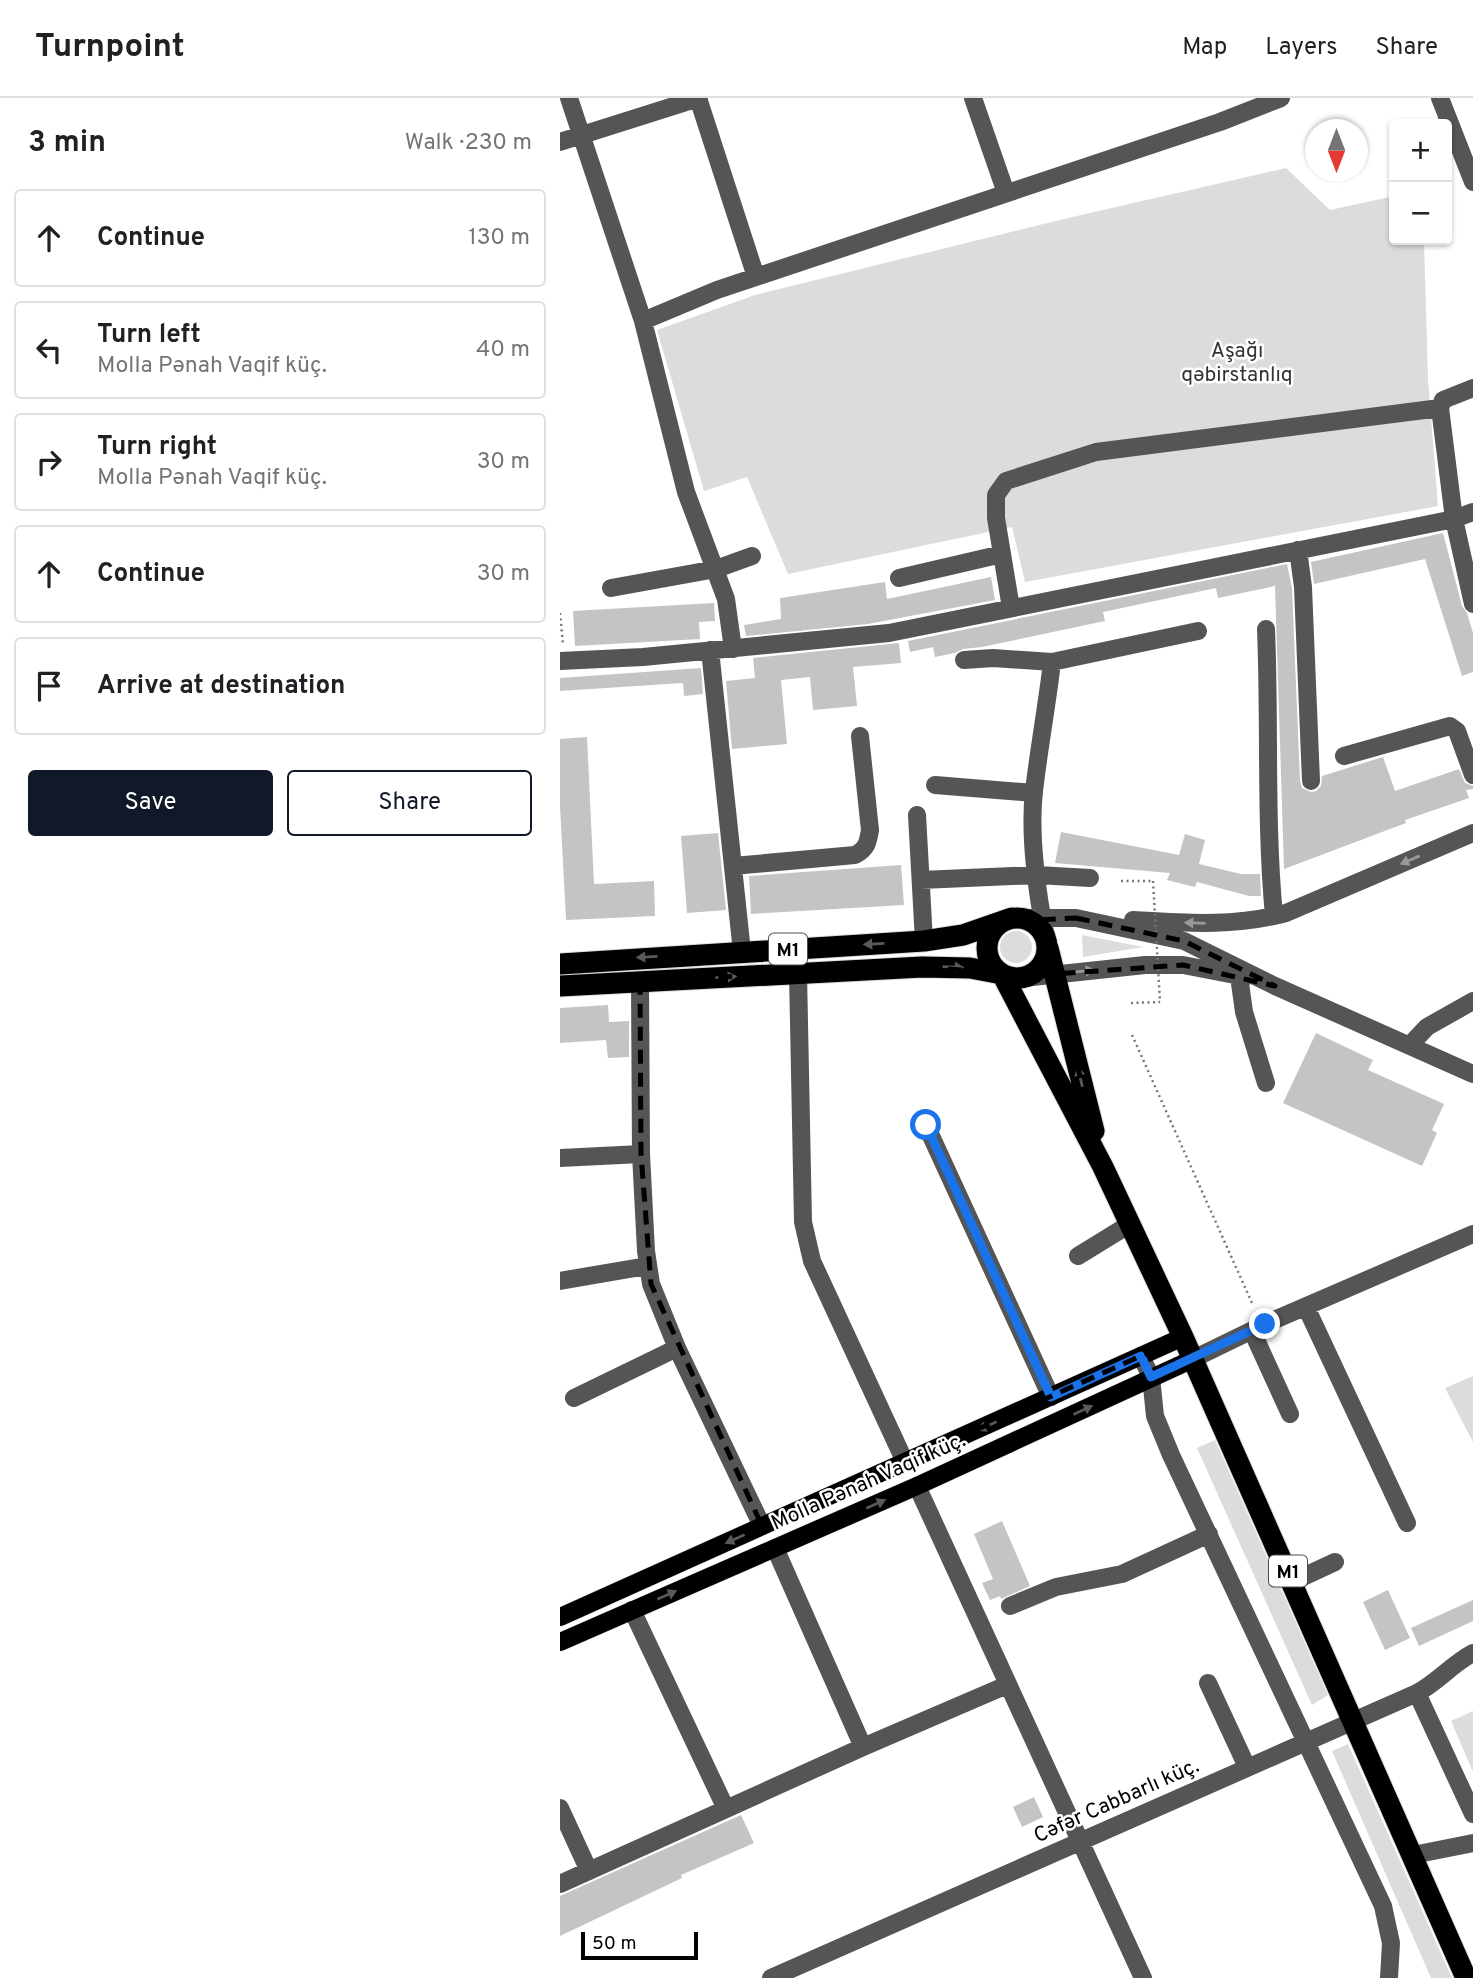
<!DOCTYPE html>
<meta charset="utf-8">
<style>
:root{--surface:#fff;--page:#f2f2f2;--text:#202124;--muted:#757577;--line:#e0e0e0;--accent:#111827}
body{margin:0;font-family:Overpass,sans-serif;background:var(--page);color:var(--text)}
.controls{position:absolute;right:21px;top:21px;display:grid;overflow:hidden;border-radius:7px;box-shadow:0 2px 5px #0004}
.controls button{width:63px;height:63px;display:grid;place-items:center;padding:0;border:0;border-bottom:2px solid var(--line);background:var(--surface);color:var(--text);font:35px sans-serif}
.compass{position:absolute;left:745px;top:21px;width:63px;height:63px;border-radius:50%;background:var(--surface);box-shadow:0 2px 5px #0004;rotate:180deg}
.scale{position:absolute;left:21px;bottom:18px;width:117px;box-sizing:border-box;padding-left:7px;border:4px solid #000;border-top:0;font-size:19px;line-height:24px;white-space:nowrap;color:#000;-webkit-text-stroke:5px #fff;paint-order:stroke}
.stop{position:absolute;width:21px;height:21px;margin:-16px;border:5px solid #1a73e8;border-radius:50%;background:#fff}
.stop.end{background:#1a73e8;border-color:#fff;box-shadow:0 2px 7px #0008}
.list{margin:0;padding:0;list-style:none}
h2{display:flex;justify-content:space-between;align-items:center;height:91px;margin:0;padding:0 28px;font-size:30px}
h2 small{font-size:23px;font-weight:400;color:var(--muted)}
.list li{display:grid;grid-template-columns:46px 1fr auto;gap:21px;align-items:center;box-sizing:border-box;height:98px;margin:0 14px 14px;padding:0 14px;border:2px solid var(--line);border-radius:7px}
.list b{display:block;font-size:26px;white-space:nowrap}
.list p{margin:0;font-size:23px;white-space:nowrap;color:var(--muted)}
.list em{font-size:23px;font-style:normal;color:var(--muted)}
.actions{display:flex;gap:14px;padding:21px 28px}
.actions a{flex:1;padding:16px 0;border:2px solid var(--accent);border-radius:7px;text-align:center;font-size:24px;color:var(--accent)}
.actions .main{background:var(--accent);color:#fff}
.icon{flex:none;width:38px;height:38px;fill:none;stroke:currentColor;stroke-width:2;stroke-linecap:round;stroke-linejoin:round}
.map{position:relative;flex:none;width:913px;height:1880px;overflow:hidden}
header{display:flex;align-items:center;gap:42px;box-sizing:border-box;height:98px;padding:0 35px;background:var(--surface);border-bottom:2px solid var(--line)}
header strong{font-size:33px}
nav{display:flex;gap:38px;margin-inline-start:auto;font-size:24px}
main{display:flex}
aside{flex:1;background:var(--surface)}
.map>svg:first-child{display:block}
.green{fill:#dcdcdc}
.building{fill:#c4c4c4}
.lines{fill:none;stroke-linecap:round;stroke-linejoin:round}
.major-casing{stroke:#dbdbdb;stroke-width:19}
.highway-casing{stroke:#dbdbdb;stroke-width:23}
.path{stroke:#777;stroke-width:2.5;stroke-dasharray:2 3.5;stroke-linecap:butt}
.minor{stroke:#555;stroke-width:18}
.major{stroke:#000;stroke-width:18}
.highway{stroke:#000;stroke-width:21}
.path-bridge{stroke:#777;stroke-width:2.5;stroke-dasharray:2 3.5;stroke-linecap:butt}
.oneway{fill:#999}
.oneway2{fill:#595959}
.route{stroke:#1a73e8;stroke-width:9}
.marked{fill:none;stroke:#000;stroke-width:5;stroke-dasharray:14 9;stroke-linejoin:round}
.labels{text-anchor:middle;stroke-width:5;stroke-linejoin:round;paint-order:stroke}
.shield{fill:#fff;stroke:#4c4c4c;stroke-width:2}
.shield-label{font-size:19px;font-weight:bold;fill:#000}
.park-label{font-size:21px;fill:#333;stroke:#fff}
.street-label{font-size:21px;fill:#000;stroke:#fff}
</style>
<header>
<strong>Turnpoint</strong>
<nav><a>Map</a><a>Layers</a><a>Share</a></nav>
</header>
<main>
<aside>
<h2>3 min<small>Walk · 230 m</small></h2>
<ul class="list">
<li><svg class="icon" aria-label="ahead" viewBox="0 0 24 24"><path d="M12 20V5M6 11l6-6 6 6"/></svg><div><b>Continue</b></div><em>130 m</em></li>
<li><svg class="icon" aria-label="left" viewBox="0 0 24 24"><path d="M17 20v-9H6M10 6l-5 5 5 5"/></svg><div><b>Turn left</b><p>Molla Pənah Vaqif küç.</p></div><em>40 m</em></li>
<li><svg class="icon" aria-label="right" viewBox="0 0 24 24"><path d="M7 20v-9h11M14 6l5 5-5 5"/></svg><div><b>Turn right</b><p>Molla Pənah Vaqif küç.</p></div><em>30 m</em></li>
<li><svg class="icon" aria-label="ahead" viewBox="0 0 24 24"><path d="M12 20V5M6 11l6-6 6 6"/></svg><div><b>Continue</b></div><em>30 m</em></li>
<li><svg class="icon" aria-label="arrive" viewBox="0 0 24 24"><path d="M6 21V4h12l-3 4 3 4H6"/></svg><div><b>Arrive at destination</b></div></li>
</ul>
<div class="actions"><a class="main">Save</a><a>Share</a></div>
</aside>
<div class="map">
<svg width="913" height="1880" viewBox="0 0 913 1880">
<rect width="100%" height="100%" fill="#fff"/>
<path class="green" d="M726,70l44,42 64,-14v44h30l4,139 10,127 -413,76 -13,-55 -224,47 -41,-97 -43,14 -47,-161 98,-35 313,-77z
M440 849a16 16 0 1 1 32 0a16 16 0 1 1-32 0Z
M522,837l61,12 -60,10z
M913,1278v66l-28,-54z
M655,1342l113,255 -16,10 -115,-257z
M913,1613v61l-22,-51z
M788,1646l104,234h-21l-99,-227z"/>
<path class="building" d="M883,435l19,73 5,7 6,20v39l-11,4 -37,-117 -111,25 -3,-22z
M727,466l5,24 8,193 2,7 9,4 5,-1 5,-5 1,-10 61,-19 12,34 64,-22 6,14 8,3v3l-7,1 3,8 -64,22 1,3 -122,46 -9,-283 -57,12 -2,-10 -113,24 2,9 -123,26 -19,2 -8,4 -20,4 -2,-10 -23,5 -2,-11z
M431,479l4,23 -127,24 -122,12 -2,-11 37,-6 -1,-21 105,-16 2,17z
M154,505l1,18 -16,1 1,17 -125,7 -2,-35z
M339,545l2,20 -48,4 4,39 -44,4 -3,-33 -29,3 6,64 -55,5 -6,-68 29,-3 -2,-20z
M141,570l2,26 -19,2 -1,-13 -123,8v-13z
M27,639l7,147 60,-3 1,35 -89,4 -6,-114v-67z
M501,734l118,23 6,-21 20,6 -6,24 42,10h19l1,22h-12l-52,-14 -2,5 -28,-7 3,-7 -115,-10z
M158,735l8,77 -39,3 -6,-77z
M341,767l3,40 -153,9 -2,-38z
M48,907l1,17 20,-1v36l-21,1 -2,-18 -46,3v-35z
M756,935l57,27 -5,10 76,34 -12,26 5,3 -15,33 -139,-63z
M442,1423l28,65 -29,13 -1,-3 -10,4 -8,-17 11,-4 -19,-45z
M828,1492l22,48 -25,12 -22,-48z
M913,1502v21l-54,25 -8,-18z
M474,1699l9,20 -21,10 -9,-20z
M181,1717l13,28 -73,32 1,3 -122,58v-40z"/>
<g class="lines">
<defs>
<path id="major" d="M0,1519l623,-280
M0,1544l357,-156 276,-127"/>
<path id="highway" d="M427 850a30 30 0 1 1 60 0a30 30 0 1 1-60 0Z
M488,850l46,183
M0,866l364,-23 39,-6 49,-17
M0,888l362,-19 48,1 32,6 101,193 80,170 283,641"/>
</defs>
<use href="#major" class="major-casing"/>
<use href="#highway" class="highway-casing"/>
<path class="path" d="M0,515l3,31
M561,783h32
M571,905l29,-1
M572,937l120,268"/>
<path class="minor" d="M9,0l74,223 43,171 40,107 7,50
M138,0l58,179
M413,0l33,95
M880,0l33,84
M0,44l139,-44
M83,223l74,-31 503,-168 61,-24
M913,290l-30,12 -3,8 14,111 19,85
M738,452l5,37 8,194
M339,480l103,-24
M51,490l105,-19 36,-13
M451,510l-15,-90v-23l10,-14 90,-29 344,-44
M706,531c4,95 -1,192 8,287
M150,552l32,302
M404,562l29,-2 59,4
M0,563l83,-4 246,-24 565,-114 19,-7
M784,658l106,-30 7,5 16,44
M375,687l99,8
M357,717l7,126
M173,768l122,-11c12,-6 13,-13 15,-25l-10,-94
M361,782l116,-5 53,3
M463,820h53l108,23 91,45 198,88
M573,822c52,3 102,7 153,-7l187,-80
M486,839c-9,-42 -17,-103 -12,-146 5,-43 13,-86 18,-129l146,-31
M238,875l5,249 9,39 93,201
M679,878l5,36 22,71
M463,880l122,-13h38l62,12
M80,883l1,173 5,97 5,33 26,64 85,178
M850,947l17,-18 46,-26
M366,1027l125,272
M0,1060l81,-4
M518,1158l52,-32
M0,1183l87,-15
M746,1209l101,216
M692,1233l38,83
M581,1258l10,21 4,39 16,39 212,451 8,37 -2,35
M633,1261l72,-35 208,-90
M14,1300l103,-50
M357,1388l226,492
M215,1450l88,199
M732,1484l43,-20
M450,1508l46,-19 66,-13 87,-40
M72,1512l94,199
M648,1585l39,84
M857,1595l56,121
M0,1710l29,63
M853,1757l60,-12
M0,1786l303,-137 144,-62
M211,1880l646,-285c21,-11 35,-29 56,-40"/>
<use href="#major" class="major"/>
<use href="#highway" class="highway"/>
<path class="path-bridge" d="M593,783l7,121"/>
</g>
<defs><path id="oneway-solid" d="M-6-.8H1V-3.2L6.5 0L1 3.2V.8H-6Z" transform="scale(1.75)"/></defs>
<g class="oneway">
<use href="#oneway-solid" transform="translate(850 762) rotate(157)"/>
<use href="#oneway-solid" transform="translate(635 825) rotate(-178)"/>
<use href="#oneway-solid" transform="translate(524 873) rotate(-6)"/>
</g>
<g class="oneway2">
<use href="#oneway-solid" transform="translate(314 846) rotate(177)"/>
<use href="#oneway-solid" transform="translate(87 859) rotate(177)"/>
<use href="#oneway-solid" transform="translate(393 869) rotate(2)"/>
<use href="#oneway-solid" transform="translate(166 879) rotate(-3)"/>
<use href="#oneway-solid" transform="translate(520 979) rotate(-104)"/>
<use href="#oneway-solid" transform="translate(523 1312) rotate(-25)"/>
<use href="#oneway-solid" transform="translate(427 1328) rotate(156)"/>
<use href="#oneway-solid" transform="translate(316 1406) rotate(-24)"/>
<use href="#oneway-solid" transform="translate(175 1441) rotate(156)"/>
<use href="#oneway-solid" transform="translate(107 1497) rotate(-24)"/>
</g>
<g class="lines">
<path class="route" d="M366,1027l125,272 90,-41 10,21 114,-53"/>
</g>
<path class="marked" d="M516,820l108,23 91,45 -92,-21 -129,9 49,193 80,170 -421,189 -111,-242 -10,-130 -1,-173 282,-14 69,5 -2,-35 13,-15z"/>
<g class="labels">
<g class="shield">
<rect x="209" y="835.5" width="38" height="31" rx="5"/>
<rect x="709" y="1457.5" width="38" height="31" rx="5"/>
</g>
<g class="shield-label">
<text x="228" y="858">M1</text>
<text x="728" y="1480">M1</text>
</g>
<g class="park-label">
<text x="677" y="259">Aşağı<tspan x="677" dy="24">qəbirstanlıq</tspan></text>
</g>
<g class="street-label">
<text transform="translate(308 1383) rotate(-24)" y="7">Molla Pənah Vaqif küç.</text>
<text transform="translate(556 1702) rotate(-24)" y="7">Cəfər Cabbarlı küç.</text>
</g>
</g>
</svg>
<div class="controls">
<button>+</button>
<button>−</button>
</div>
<svg class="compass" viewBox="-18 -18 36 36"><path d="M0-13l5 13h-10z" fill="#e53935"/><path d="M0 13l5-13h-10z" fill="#757577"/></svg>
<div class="scale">50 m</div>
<div class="stop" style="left:366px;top:1027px"></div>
<div class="stop end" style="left:705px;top:1226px"></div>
</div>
</main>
